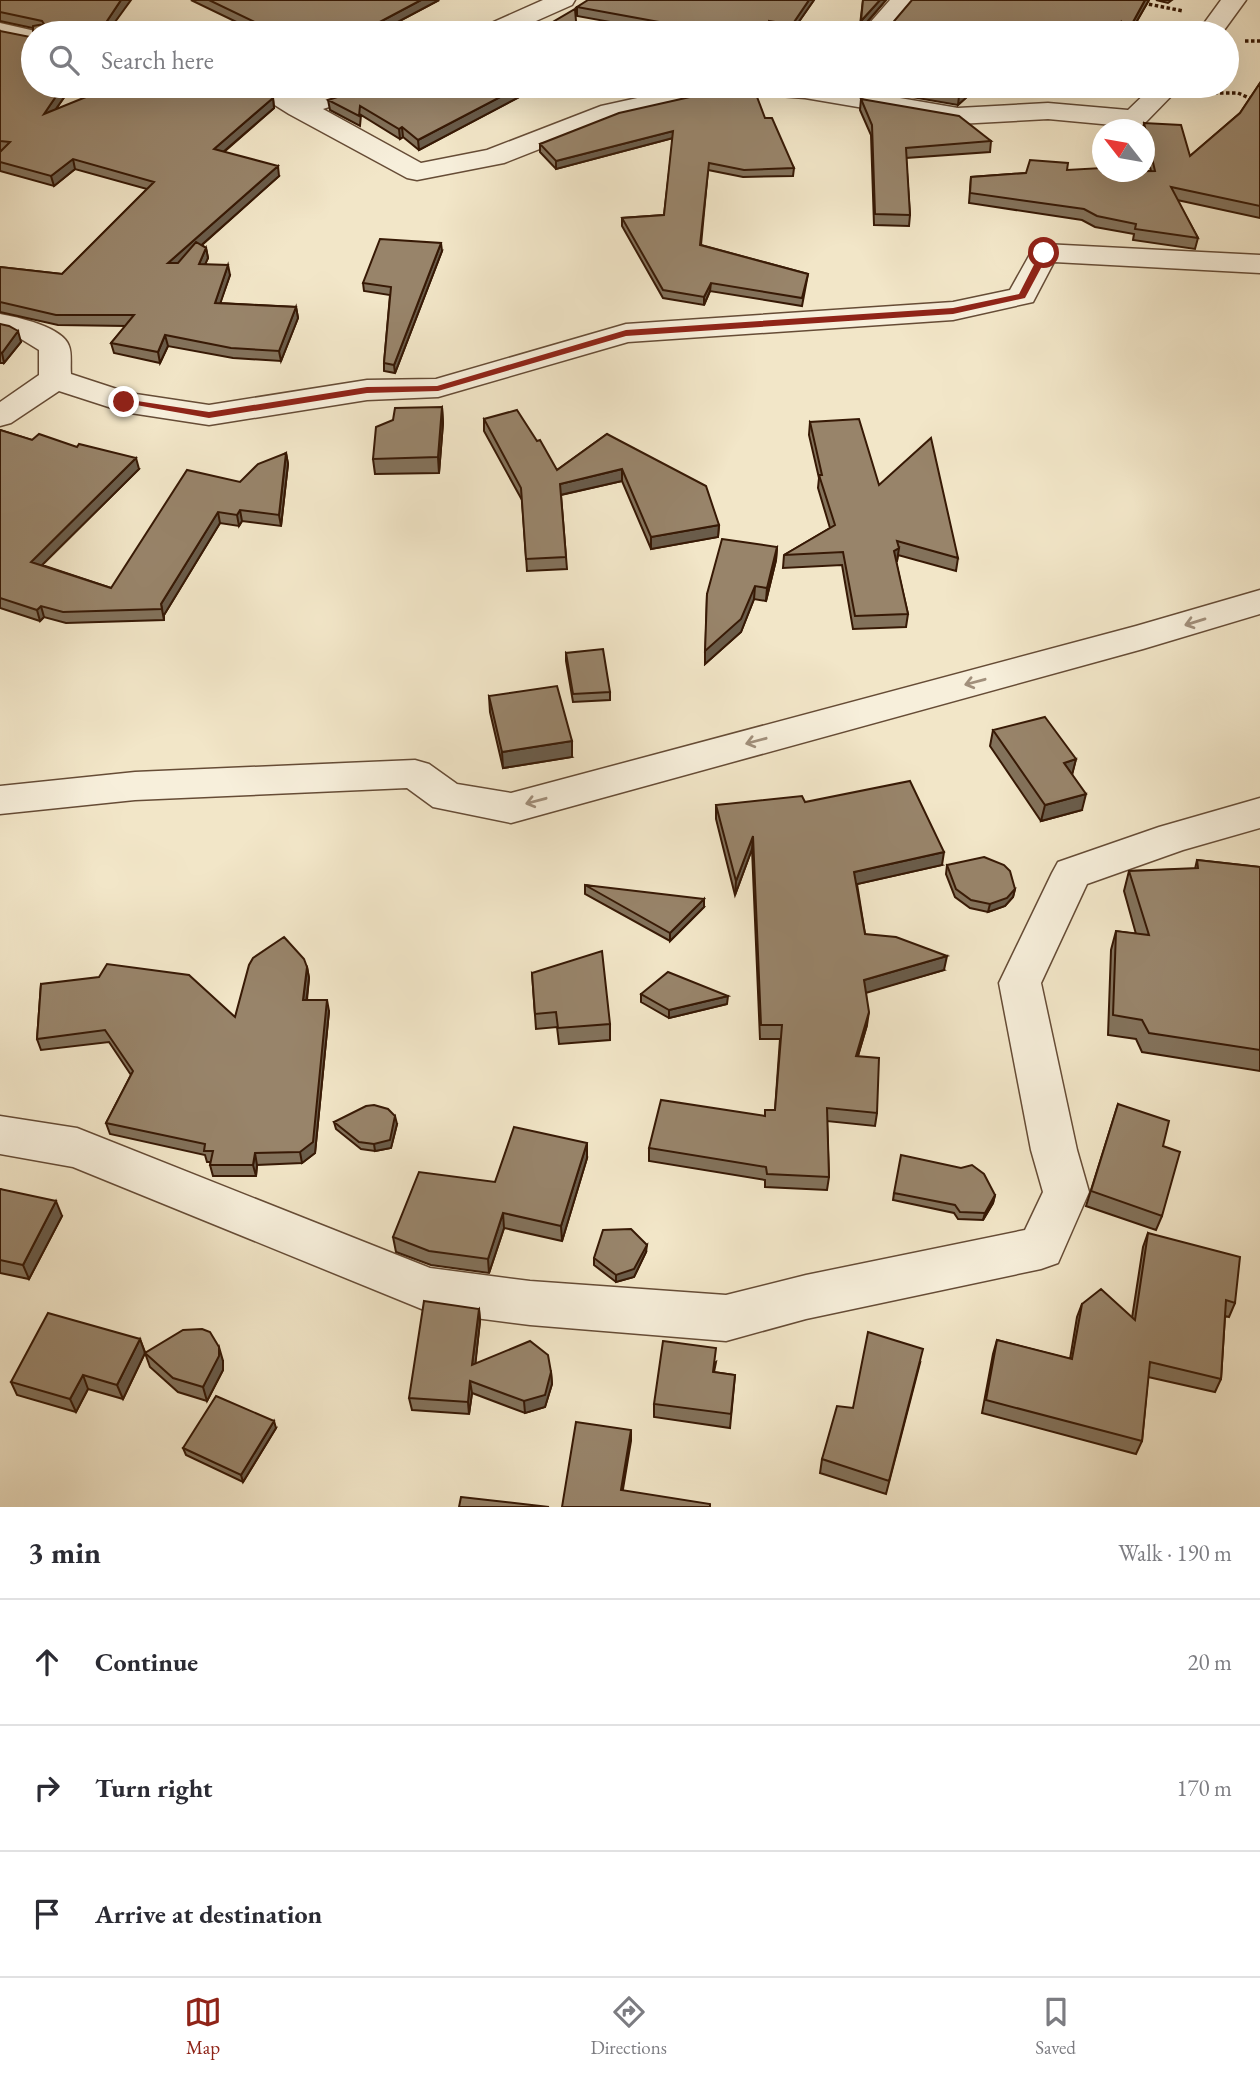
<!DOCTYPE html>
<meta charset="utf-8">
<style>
:root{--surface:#fff;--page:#f2f2f3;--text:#2b2b33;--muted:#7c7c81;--line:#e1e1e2;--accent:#8f2418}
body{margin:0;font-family:"EB Garamond",serif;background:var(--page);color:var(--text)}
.compass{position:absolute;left:1092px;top:119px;width:63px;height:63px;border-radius:50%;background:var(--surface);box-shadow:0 7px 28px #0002;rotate:301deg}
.stop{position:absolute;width:21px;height:21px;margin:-16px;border:5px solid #8f2418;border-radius:50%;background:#fff}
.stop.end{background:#8f2418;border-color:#fff;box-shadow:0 2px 7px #0008}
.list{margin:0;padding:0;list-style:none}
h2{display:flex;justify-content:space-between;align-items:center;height:91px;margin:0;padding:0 28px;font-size:30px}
h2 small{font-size:23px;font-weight:400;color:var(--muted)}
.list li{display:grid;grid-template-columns:46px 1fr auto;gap:21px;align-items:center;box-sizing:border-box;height:126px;padding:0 28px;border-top:2px solid var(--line)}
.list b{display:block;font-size:26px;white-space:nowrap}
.list em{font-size:23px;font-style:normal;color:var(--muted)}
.icon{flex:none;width:38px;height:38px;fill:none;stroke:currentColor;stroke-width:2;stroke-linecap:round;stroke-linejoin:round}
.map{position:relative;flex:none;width:1260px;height:1507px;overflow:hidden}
.search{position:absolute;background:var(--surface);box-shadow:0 7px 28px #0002;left:21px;right:21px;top:21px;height:77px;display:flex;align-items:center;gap:18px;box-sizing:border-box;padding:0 24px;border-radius:38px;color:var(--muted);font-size:26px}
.sheet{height:469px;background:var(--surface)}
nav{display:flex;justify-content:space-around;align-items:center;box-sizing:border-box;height:98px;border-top:2px solid var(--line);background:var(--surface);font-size:19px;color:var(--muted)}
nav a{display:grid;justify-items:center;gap:4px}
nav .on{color:var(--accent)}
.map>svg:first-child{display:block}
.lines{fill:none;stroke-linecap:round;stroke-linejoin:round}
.minor-casing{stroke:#664c36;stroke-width:3}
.path{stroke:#371905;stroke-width:3.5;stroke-dasharray:3.5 2.5;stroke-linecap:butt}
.minor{fill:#f7efdb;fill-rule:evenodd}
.wall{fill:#83725b;stroke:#371905;stroke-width:2}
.shaded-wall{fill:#6a5c4a;stroke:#371905;stroke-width:2}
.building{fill:#98846a;stroke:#371905;stroke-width:2}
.oneway{stroke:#a18f7b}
.route{fill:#8f2418}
</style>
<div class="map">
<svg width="1260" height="1507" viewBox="0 0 1260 1507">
<rect width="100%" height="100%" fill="#f2e6c8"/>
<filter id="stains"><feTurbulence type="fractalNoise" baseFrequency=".00286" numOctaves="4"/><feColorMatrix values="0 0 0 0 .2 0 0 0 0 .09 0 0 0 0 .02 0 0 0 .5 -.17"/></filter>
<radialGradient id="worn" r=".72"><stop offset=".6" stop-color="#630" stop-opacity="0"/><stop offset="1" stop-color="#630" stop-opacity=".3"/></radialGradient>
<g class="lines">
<defs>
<path id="minor" d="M543,0h32l-3,5 -63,28h-32l3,-5z
M890,0h26l-29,33h-26z
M1221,0h25l-24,33h-25z
M0,23l44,10h-11v11l-33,-7z
M250,86h32l21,12 37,-12h39l-4,6 -52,17 98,54 66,-13 114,-44 91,-20h138l128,22 90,-5 80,7 25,-24h28l-38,39 -9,2 -86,-8 -90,5 -153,-26 -53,-4 -63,8 -71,16 -114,45 -87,17 -10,-2 -118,-64 -35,-22z
M1044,244l216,11v18l-206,-11 -21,40 -80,18 -325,22 -190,55 -71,3 -158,25 -85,-13 -65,-21 -48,32 -11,3v-24l39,-27v-25l-26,-16 -13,-2v-18c17,3 63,13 69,32 3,7 1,20 2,28l58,19 80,12 158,-25 69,-1 190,-55 327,-22 57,-12 24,-43z
M1260,590v24l-117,35 -632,174 -78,-16 -26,-19 -272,12 -135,14v-28l135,-14 280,-12 14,4 28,20 54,9 625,-167z
M1260,798v30l-77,22 -96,34 -46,99 36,167 12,42 -31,71 -17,6 -235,50 -80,22 -196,-16 -101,-13 -356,-145 -73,-13v-38l77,12 353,140 100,13 196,14 80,-20 219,-45 18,-38 -12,-42 -32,-167 53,-110 6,-11 101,-35z"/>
</defs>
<use href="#minor" class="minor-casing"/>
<path class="path" d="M1143,3l40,8
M1127,26l21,7
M1245,41h15
M1202,93h36l22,10"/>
<use href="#minor" class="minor"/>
</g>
<path class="wall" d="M0,0l124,8 -17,25h-74v-5l-33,-7z
M191,0h248l-62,33h-139l11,-5z
M814,0l-23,33 -23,-3v3h-97l-94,-17v-9z
M863,0h23l-22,26h26l259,-26 -19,33h-10l-1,-2 -260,2z
M1156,0h16l-4,3z
M0,31l33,55h39l-16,23 217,-11 1,10 -50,44 55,24 -77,69 4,3 2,10 -3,6 25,11 -10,28 76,4 2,11 -17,43 -48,-3 -65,-12 -8,17 -46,-10 -3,-10 15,-17 -68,-1 -58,-13v-45l62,7 85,-85 -72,-20 -21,17 -54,-15v-19l1,-1h-1z
M1260,83v135l-83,-18 21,38 -3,11 -62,-9 1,-6 -39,-7 -13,-7 -113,-17 2,-26 96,-7 84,1 -7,-27v-14h-1l1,-7 46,33 50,-43z
M287,86h46l-27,8z
M438,86h102l-121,64 -16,-13 -3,2 -39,-24 -1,11 -30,-16 -2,-10 98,-8z
M848,86h131l-21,19z
M861,99l130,42 -1,11 -84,6 4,57 -1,11 -35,-1 -3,-90 -11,-25z
M765,118l29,50 -1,8 -50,1 -35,-7 -7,75 107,29 -6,32 -92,-15 -6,14 -41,-7 -41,-72v-8l42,-3 9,-77 -117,31 -16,-17v-8z
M442,251l-47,122 -11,-2v-8l6,-68 -26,-4 -1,-8z
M0,324l21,18 -17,21h-4z
M442,407l1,16 -4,50 -64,1 -2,-15z
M484,419l73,51 50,-36 112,91 -1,12 -67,12 -29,-68 -61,14 6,74 -40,2 -5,-71 -38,-69z
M810,422l148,136 -2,13 -58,-16 -1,6 -1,1 12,52 -2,13 -53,2 -11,-64 -59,3 1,-13 46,-27 -12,-40 1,-10 -10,-43z
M0,430l32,10 107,29 -97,96 69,23 129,-106 46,-29 2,11 -7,62 -39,-5 -3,5 -19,-3 -56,92v5l-98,3 -22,-6 -4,4 -40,-13z
M777,547l-1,13 -10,41 -12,-2 -13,33 -36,32 2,-70z
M566,653l44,39v8l-37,2 -7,-41z
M489,696l83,61 -69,11 -13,-56z
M993,730l83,29 -4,15 10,36 -41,11 -51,-75z
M805,802l137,63 -85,19 8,50 79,36 -78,22 1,33 -9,31 19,57 -2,13 -48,-5 2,56 -2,13 -62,-3v-7l-116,-19v-13l115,-32 11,-6 5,-71h-20l-8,-190 -17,46 -19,-76v-14z
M1197,860l63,7v204l-118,-19 -6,-13 -28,-4 3,-85 5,-19 20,3 -12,-43 5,-20 66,-2z
M947,865l68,24 -2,8 -8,9 -17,6 -18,-4 -15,-11 -9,-23z
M585,885l119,22 -34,34 -85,-47z
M307,967l2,11 -2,22 22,11 -14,142 -13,10 -45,2 -1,11h-43l-3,-11 1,-3h-4l-2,-7 -95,-21 -4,-11 25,-48 -22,-33 -68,8 -4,-11 4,-55 194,33z
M532,973l78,51v16l-51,4 -2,-17 -21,2z
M641,994l86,10 -58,14 -28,-16z
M1118,1104l45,42 -1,70 -6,14 -70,-24z
M334,1122l63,2 -6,24 -16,3 -14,-2 -25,-20z
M587,1158l-25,83 -58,-13 -15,45 -58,-8 -35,-13 -3,-15 102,-55z
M0,1189l62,27 -33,63 -29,-6z
M894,1193l101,2 -2,8 -10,17 -25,-1 -4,-6 -61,-13z
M1148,1233l87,70 -6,14 -4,-1 -4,63 -6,13 -67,-15 -6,64 -6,13 -154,-41 11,-59 4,-14 73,19 7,-42 5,-13 50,14 11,-71z
M646,1252l-12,25 -18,5 -22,-17v-7z
M479,1309l1,12 -5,43 76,8 1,12 -7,23 -20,6 -53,-20 -3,21 -57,-4 -3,-12z
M140,1339l5,13 78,9v9l-16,31 -29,-9 -28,-25 -5,-14 -22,46 -35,-10 -12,23 -59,-17 -6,-13z
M716,1362l-2,10 21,3 -5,53 -76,-11v-13z
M920,1363l-34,131 -66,-21 2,-14 31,-51z
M276,1428l-33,54 -57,-27 -3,-7z"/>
<path class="shaded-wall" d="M121,0h10l-24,33h-8z
M421,0h18l-62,33h-18z
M809,0h5l-23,33 1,-8z
M880,0h6l-26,30 1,-9z
M1145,0h4l-19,33h-3z
M1121,22l-2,9 -2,2h-5z
M63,86h9l-26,37 -2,-9z
M305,86h28l-27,8z
M521,86h19l-121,64 -1,-10z
M970,86h9l-21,19 1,-9z
M273,98l1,10 -59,51 -1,-10z
M402,127l1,10 -3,2 -1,-10z
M673,131v7l-117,31v-8z
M73,159l2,10 -21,17 -3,-10z
M278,166l1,10 -109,97 -2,-10z
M441,243l1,8 -47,122 -1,-8z
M206,248l2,10 -7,16 -2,-10z
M228,265l2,10 -13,38 -2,-10z
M711,283l-1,8 -6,14v-8z
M296,307l2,11 -17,43 -2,-10z
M18,331l3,11 -17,21 -2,-10z
M165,335l3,11 -8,17 -2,-11z
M442,407l1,16 -4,50 -1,-16z
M286,453l2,11 -7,62 -2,-11z
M136,458l3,11 -105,104 -3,-11z
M622,469v12l-62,14v-11z
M240,510l2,11 -3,5 -2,-11z
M218,512l2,11 -56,92v5l-3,-16z
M719,525l-1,12 -67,12v-12z
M777,547l-1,13 -10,41 1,-13z
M899,548l-2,13 -5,2 2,-12z
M755,586l-1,13 -13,33 -36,32v-13z
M41,606l3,11 -4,4 -3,-11z
M572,741v16l-69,11 -1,-16z
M1076,759l-4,16 -8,-12z
M1086,794l-4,16 -41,11 4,-16z
M753,836l-1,13 -17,46 1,-14z
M944,852l-2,13 -89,20 1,-13z
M1015,889l-2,8 -8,9 -17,6 2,-8z
M704,899v8l-34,34v-8z
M947,956l-3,14 -82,24 2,-14z
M307,967l2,11 -4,34 -2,-12z
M728,996l-1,8 -58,14v-8z
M327,1000l2,11 -14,142 -13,10 -2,-11z
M869,1012l-2,13 -13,44 2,-13z
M395,1116l2,8 -6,24 -16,3 -1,-7z
M587,1143v15l-25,83 -1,-15z
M255,1153l2,12 -1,11 -3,-11z
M995,1195l-2,8 -10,17 2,-7z
M56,1201l6,15 -33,63 -6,-14z
M503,1213l1,15 -15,45 -1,-14z
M647,1245l-1,7 -12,25 -18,5v-7z
M479,1309l1,12 -6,56 -2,-12z
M140,1339l5,14 -22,46 -6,-14z
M219,1347l4,14v9l-16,31 -4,-14z
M551,1372l1,12 -7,23 -20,6 -1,-12z
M83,1375l5,14 -12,23 -6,-13z
M470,1381l2,12 -3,21 -1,-12z
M274,1421l2,7 -33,54 -2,-7z
M631,1430v11l-10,60v-11z"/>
<path class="building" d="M0,0h121l-22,33h-66v-7l11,-2 -2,-3 -42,-9z
M209,0h212l-62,33h-121l21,-9z
M588,0h221l-17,25 -23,-4 -2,12h-61l2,-2 -131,-24z
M863,0h17l-19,21z
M912,0h233l-18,33h-3l-3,-11 -9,11h-253l1,-7h30z
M575,9l2,24h-43z
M0,31l30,6 3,-2v51h30l-19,28 69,-28h140l20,12 -59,51 64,17 -110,97h10l18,-21 10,6 -7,16 29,1 -13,38 81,4 -17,44 -48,-3 -66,-13 -7,17 -47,-9 23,-28h-78l-56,-13v-35l62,7 92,-92 -81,-23 -22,17 -51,-14v-10l10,-10 -10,-1z
M1260,83v123l-89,-19 27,51 -63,-9 1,-5 -39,-8 -13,-7 -114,-16 1,-16 55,-4 4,-13 38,3 -1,7 35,-2v4l53,-1 -11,-48 37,2 9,31 50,-43z
M372,86h45l9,6 12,-6h83l-103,54 -16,-13 -3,2 -39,-23 -1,10 -31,-16z
M898,86h72l-11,10z
M754,89l11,29h7l22,50 -50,2 -35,-7 -9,82 108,29 -6,24 -91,-15 -7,14 -41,-7 -41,-72 42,-3 9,-84 -117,30 -16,-17 79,-31 71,-16z
M861,99l98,17 32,25 -85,7 4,67 -35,-1 -3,-89z
M380,239l61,4 -47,122 -10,-2 7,-76 -28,-4z
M0,324l9,2 9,5 -16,22 -2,-1z
M442,407l-4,50 -65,2 3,-32 17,-7 2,-12z
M517,410l20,31 3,-1 17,30 50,-36 99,52 13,39 -68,12 -29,-68 -62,15 6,73 -40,2 -5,-71 -37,-69z
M859,419l20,66 52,-47 27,120 -61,-17 2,7 -5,3 14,63 -53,2 -12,-64 -59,3 51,-30 -16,-50h3l-12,-53z
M0,430l32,10 7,-6 38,13 2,-3 57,14 -105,104 80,26 76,-118 53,12 18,-18 28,-11 -7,62 -39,-5 -3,5 -19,-3 -57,92 1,5 -99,3 -22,-6 -4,4 -37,-12z
M722,539l55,8 -10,41 -12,-2 -14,33 -36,32 2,-57z
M603,649l7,43 -37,2 -7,-41z
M557,686l15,55 -70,11 -13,-56z
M1045,717l31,42 -12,4 22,31 -41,11 -52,-75z
M910,781l34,71 -90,20 11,62 31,3 51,19 -83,24 5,32 -13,44 23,2 -2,55 -50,-5 2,69 -62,-3 -1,-7 -117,-19 12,-48 104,16v-6h10l7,-85h-21l-8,-189 -17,45 -20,-76 86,-9 3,6z
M984,857l20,8 6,6 5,18 -8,9 -17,6 -19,-4 -15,-11 -9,-24z
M1197,860l63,7v183l-111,-17 -7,-13 -29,-5 3,-84 33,4 -20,-64 69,-3z
M585,885l119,14 -34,34z
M284,937l20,22 3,8 -4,33h24l-14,142 -13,10 -45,1 -2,12h-43l3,-14h-9l1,-7 -99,-21 27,-52 -28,-41 -68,9 4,-55 58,-7 8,-13 82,11 46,42 14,-52 4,-7z
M602,951l8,73 -52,4 -2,-16 -21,2 -3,-41z
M668,972l60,24 -59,14 -28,-16z
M1118,1104l51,17 -6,25 17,6 -18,64 -71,-25z
M374,1105l14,4 7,7 -5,24 -16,4 -15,-2 -25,-20 32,-16z
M514,1127l73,16 -26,83 -58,-13 -15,46 -59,-8 -36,-14 26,-65 76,10z
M901,1155l60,13 11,-3 12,9 11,21 -10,18 -25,-1 -5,-7 -61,-12z
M0,1189l56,12 -33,64 -23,-5z
M631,1229l16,16 -13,24 -18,6 -22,-17 9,-28z
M1148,1233l92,24 -5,46 -9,-3 -5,79 -71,-17 -8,79 -156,-41 11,-60 75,19 10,-55 19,-15 34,31z
M424,1301l55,8 -7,56 58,-24 18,14 3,17 -6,23 -21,6 -54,-20 -2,21 -59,-4z
M48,1313l92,26 -23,46 -34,-10 -13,24 -59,-17z
M202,1329l8,3 9,15v9l-16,31 -30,-9 -28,-25 38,-23z
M868,1332l55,17 -34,132 -67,-22 15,-53 16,2z
M663,1341l53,7 -3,24 22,3 -4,39 -77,-10z
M216,1396l58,25 -33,54 -58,-27z
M576,1422l55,8 -10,60 89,14v3h-148z
M461,1497l88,10h-90z"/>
<defs><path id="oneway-shaft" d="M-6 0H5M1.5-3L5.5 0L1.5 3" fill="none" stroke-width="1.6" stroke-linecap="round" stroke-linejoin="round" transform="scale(1.75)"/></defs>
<g class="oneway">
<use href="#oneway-shaft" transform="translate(1195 622) rotate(163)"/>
<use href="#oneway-shaft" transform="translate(975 682) rotate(165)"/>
<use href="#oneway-shaft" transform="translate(756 741) rotate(165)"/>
<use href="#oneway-shaft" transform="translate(536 801) rotate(165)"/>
</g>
<path class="route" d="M1044,251l5,2 -24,45 -72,16 -327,22 -188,55 -71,2 -158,25 -90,-16 5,-3 85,13 158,-25 70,-1 189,-56 327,-22 66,-14 21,-41z"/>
<rect width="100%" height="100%" filter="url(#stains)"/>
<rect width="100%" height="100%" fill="url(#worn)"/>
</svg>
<svg class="compass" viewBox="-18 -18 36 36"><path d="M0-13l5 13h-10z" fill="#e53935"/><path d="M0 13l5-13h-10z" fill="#7c7c81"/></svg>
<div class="stop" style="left:1044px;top:253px"></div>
<div class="stop end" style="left:124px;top:402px"></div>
<div class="search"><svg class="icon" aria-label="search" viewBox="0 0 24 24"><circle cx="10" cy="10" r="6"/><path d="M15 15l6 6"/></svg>Search here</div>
</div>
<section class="sheet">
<h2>3 min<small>Walk · 190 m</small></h2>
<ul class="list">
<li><svg class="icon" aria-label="ahead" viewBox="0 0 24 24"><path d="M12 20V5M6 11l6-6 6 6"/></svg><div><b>Continue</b></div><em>20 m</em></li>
<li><svg class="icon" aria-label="right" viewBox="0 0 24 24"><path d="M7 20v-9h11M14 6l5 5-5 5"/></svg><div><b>Turn right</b></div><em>170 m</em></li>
<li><svg class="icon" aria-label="arrive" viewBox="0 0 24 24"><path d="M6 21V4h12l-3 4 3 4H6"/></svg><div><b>Arrive at destination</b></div></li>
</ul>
</section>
<nav>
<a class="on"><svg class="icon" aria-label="map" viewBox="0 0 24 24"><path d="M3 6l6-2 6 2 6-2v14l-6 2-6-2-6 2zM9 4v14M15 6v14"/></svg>Map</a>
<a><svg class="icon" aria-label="directions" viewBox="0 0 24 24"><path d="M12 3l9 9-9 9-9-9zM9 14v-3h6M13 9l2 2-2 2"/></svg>Directions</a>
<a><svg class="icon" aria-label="saved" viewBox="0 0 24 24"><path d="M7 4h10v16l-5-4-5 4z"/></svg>Saved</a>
</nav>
